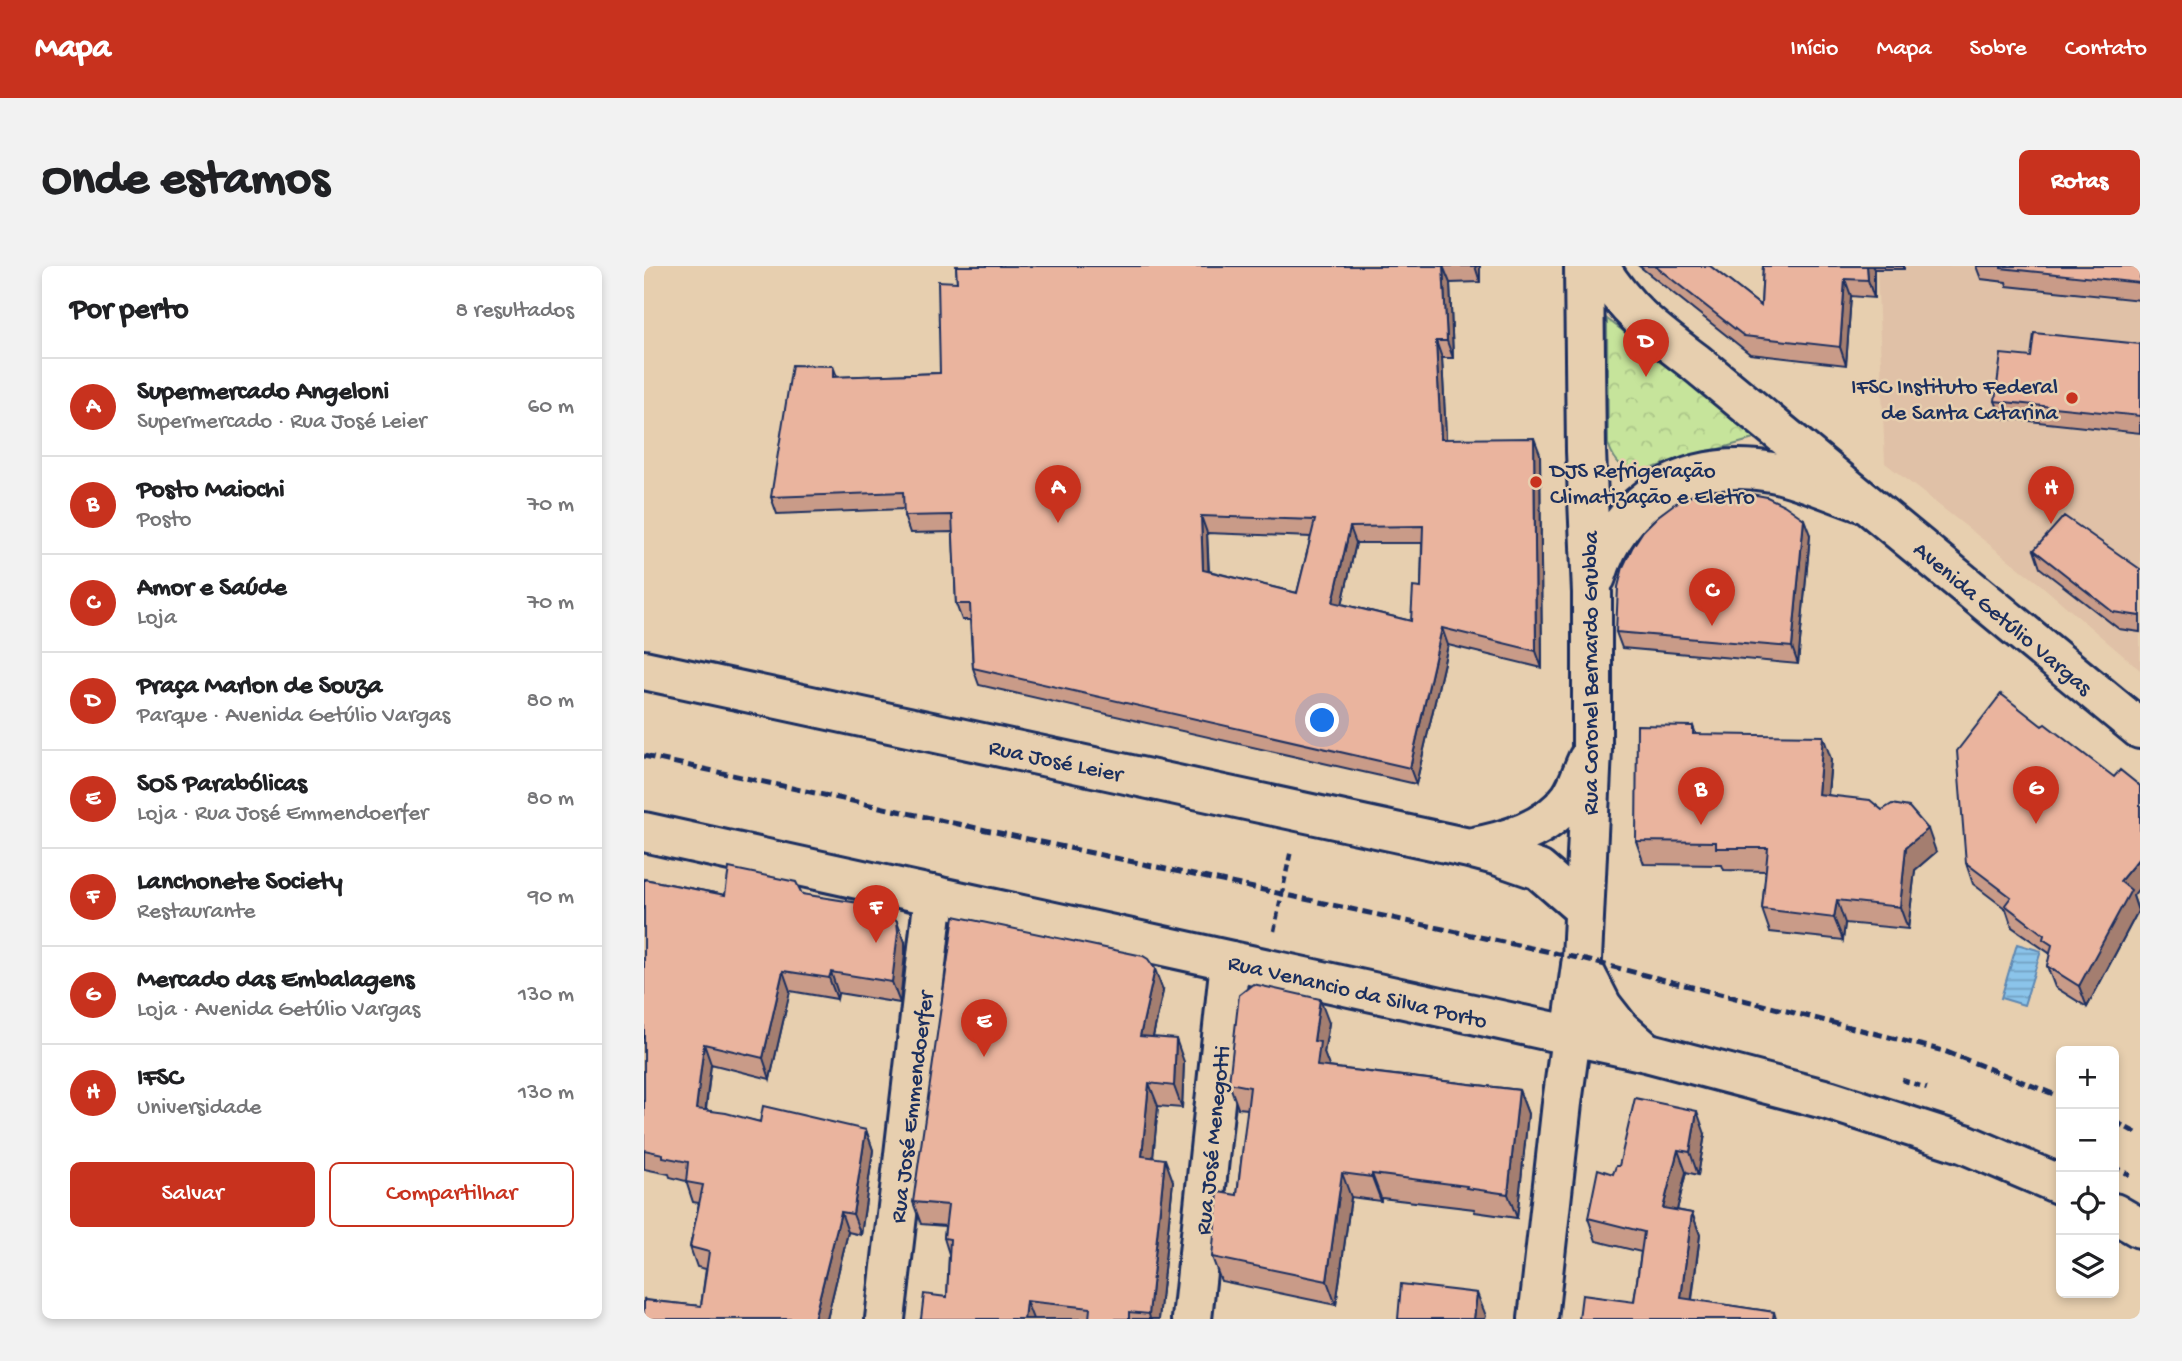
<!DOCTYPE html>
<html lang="pt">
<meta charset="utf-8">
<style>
:root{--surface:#fff;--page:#f2f2f2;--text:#202124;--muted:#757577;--line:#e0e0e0;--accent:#c8321e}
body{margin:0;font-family:"Gochi Hand",sans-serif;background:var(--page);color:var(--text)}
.controls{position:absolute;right:21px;bottom:21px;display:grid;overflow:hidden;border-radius:10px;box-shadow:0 4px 10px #0003}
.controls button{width:63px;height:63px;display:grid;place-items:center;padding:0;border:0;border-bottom:2px solid var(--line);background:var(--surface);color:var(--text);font:35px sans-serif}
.you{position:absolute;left:679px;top:455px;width:24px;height:24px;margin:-18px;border:5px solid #fff;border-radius:50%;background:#1a73e8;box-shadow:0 0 0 10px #1a73e833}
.badge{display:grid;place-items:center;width:46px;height:46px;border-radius:50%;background:var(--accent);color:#fff;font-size:23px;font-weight:700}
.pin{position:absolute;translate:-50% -58px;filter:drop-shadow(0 2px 4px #0008)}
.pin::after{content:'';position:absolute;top:37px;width:24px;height:21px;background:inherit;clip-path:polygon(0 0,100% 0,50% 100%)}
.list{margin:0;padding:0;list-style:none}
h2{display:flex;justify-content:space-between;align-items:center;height:91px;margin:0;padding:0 28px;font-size:30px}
h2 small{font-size:23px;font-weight:400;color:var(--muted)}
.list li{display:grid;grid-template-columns:46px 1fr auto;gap:21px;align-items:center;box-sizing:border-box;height:98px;padding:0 28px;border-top:2px solid var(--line)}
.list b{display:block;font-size:26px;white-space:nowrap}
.list p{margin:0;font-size:23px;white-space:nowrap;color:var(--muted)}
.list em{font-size:23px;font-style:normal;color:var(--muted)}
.actions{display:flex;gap:14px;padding:21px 28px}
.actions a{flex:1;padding:16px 0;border:2px solid var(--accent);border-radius:10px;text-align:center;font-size:24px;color:var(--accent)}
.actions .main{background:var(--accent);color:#fff}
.icon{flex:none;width:38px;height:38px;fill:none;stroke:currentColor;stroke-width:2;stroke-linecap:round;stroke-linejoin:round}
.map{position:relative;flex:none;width:1496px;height:1053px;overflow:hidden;border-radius:10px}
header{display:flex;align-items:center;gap:42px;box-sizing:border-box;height:98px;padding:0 35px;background:var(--accent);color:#fff}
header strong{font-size:33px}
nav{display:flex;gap:38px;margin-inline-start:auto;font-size:24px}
.intro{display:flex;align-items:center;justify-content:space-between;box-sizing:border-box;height:168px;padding:0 42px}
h1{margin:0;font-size:49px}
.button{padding:18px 32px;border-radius:10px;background:var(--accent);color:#fff;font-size:24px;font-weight:700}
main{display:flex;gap:42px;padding:0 42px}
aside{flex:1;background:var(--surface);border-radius:10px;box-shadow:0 4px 10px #0003}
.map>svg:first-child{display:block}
.built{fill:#e0c1a7}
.park{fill:url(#park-crowns);stroke:#708a7c;stroke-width:2}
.water{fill:url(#water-rules);stroke:#5e88b2;stroke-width:2}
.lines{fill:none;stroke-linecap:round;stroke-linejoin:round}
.minor-casing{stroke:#1b2f5e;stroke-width:44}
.tertiary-casing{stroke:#1b2f5e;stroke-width:44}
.trunk-casing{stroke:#1b2f5e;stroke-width:44}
.path{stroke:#1b2f5e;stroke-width:4.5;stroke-dasharray:7 5;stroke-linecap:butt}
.minor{stroke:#e7cfaf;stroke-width:38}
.tertiary{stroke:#e7cfaf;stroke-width:38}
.trunk{stroke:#e7cfaf;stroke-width:38}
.rail{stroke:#1b2f5e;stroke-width:5;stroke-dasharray:10 5;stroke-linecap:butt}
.wall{fill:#c99b88;stroke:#1b2f5e;stroke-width:2;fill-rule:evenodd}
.shaded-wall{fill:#a47e6f;stroke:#1b2f5e;stroke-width:2}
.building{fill:#eab49e;stroke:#1b2f5e;stroke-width:2;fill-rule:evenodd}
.poi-dot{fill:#c8321e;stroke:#e7cfaf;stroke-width:2.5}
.labels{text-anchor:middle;stroke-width:5;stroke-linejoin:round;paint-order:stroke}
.poi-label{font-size:23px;fill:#1b2f5e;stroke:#e7cfaf;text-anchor:end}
.street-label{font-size:23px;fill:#1b2f5e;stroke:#e7cfaf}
</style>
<header>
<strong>Mapa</strong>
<nav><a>Início</a><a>Mapa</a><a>Sobre</a><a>Contato</a></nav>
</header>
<div class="intro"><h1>Onde estamos</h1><a class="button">Rotas</a></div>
<main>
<aside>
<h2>Por perto<small>8 resultados</small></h2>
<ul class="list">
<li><span class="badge">A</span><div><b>Supermercado Angeloni</b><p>Supermercado · Rua José Leier</p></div><em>60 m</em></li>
<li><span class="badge">B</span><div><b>Posto Maiochi</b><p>Posto</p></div><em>70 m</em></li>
<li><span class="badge">C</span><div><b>Amor e Saúde</b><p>Loja</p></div><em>70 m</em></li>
<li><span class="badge">D</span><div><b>Praça Marlon de Souza</b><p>Parque · Avenida Getúlio Vargas</p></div><em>80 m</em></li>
<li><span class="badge">E</span><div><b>SOS Parabólicas</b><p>Loja · Rua José Emmendoerfer</p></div><em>80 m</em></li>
<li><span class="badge">F</span><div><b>Lanchonete Society</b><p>Restaurante</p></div><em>90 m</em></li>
<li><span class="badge">G</span><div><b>Mercado das Embalagens</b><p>Loja · Avenida Getúlio Vargas</p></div><em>130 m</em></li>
<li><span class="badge">H</span><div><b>IFSC</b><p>Universidade</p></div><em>130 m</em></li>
</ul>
<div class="actions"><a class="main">Salvar</a><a>Compartilhar</a></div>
</aside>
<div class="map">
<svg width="1496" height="1053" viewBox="0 0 1496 1053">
<defs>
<pattern id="park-crowns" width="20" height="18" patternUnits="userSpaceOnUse" patternTransform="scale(1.75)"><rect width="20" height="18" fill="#c6e49b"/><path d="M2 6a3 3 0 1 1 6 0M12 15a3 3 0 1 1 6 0" fill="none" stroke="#aac488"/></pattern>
<pattern id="water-rules" width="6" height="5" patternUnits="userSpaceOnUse" patternTransform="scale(1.75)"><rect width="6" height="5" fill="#8bc4ea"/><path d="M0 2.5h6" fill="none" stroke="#71a0c1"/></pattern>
</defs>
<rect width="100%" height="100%" fill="#e7cfaf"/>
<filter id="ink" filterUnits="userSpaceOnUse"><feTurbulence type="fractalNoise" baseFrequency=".0143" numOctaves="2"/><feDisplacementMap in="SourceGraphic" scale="14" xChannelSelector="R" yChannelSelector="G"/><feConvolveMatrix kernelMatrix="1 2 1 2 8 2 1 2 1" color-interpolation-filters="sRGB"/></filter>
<g filter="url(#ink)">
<path class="built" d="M1233,0h263v404l-99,-85 -156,-122z"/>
<path class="park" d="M963,53l157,117 -119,34c-22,1 -29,-5 -37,-26z"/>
<path class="water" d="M1373,678l24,7 -17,54 -23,-7z"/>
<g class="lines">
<defs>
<path id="minor" d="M241,1053l49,-424
M548,1053l38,-358
M894,1053l24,-216 9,-66"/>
<path id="tertiary" d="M952,311c24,-80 94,-119 176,-105 28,5 65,22 92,31
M0,404l825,178 30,8 40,14 45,39
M0,566l1002,220 182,48 137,44 96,41
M825,582c37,-7 78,-18 101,-50 8,-11 12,-27 18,-39
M937,699l21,41 18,23 26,23
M927,771l11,-78 10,-209v-157l-6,-142 -2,-185
M1470,947l26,15"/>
<path id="trunk" d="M955,0c27,45 55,65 96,96l445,367"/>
</defs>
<use href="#minor" class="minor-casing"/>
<use href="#tertiary" class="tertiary-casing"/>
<use href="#trunk" class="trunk-casing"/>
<path class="path" d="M630,665l17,-81
M1258,814l25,8
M1470,901l16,8"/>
<use href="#minor" class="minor"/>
<use href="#tertiary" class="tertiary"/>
<use href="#trunk" class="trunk"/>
<path class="rail" d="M0,490l938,203 362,92 117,46
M1470,855l26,14"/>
</g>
<path class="wall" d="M312,0h524v16l-30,1 3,75h-11l4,81 94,15 2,214 -94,-23 -32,139 -437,-99 -6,-17 -3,-48h-8l-6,-16 -3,-72 -43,1 -6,-17v-7l-127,5 -6,-17 66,-120 103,-4 17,-91zM563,267l104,4 -14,56 -88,-22zM712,277h66l-1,45 -10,33 -69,-17z
M995,0h71l51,40 2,-40h141v3h-30v29l-23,-2 -5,69 -96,-11z
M1332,0h164v34l-133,-14 -1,-4 -25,-3z
M1496,78v89l-138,-15 -7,-17 36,-44z
M1166,269l-12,129 -176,-16 -6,-16z
M1390,284l106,19v63l-21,-3 -79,-61z
M1049,460l3,8 135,25 -3,36 54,15 54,42 -21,18 -7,59 -63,-6 -2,17 -73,-8 -8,-23 4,-38 -42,-1 -2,-5 -78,-1 -8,-23z
M1398,460l91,170 5,15 -51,96 -32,-20 -8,-21 3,-10 -1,-3 -37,-26 -6,-18 -33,-25 -7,-21z
M0,613l81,16 77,-1 103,48v11l-5,50 -62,-10 -1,6 -47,-8 -20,88 -59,-15 -5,46 54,12 106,8 7,20 -12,85 -13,-3 -21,87h-183v-21l1,2 56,6 5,-37 -9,-2 -7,-20 9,-44 -6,-1 -7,-21 -16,-4 -1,-3 -25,-5z
M519,725l-10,46 31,25 -2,46 -24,-2 -5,51 20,24 -14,138h-238l26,-22 2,-43 -5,-16 1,-12 -24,-2 -8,-22z
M685,757l-5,30 5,14 190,23 9,24 -11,104 -42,-6 -1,-3 -93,-11v3l-30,-4 -15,108 -115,-24 -9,-24 25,-62 11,-86 -10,-1 -9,-25z
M1061,868l-7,41 -12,-3 -9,38 15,3 8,22 -8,65 82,12 2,7h-197l55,-17 7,-50 -45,-11 -8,-23 25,-44z"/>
<path class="shaded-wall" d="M799,0l7,17 3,75 -6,-17z
M831,0h5v16z
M1223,0h5l2,3v29l-6,-18z
M1201,13l6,17 -5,69 -6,-18z
M792,75l6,17 5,98 -6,-17z
M189,100l6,16 -6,-5z
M890,172l6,16 2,214 -6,-17z
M557,250l6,17 2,54 -6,-17z
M1160,253l6,16 -12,129 -6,-17z
M706,261l6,16 -17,75 -6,-16z
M798,362l6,17 -32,139 -6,-16z
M1179,470l8,23 -5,57 -8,-22z
M1284,563l8,23 -21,18 -7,59 -8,-22 6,-60z
M1496,591v30l-7,9 5,15 -51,96 -8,-21 41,-105z
M1193,634l8,23 -2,17 -9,-22z
M253,655l8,21v11l-5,50 -8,-21z
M511,703l8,22 -15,68 -8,-23z
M139,705l7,20 -20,88 -7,-21z
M187,706l7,21 -1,6 -8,-21z
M676,733l9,24 -5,30 5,13 -3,24 -9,-24 -3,-25z
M532,773l8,23 -2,46 -8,-22z
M60,778l7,20 -8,66 -7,-21z
M505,817l9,23 -7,73 -9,-23z
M875,824l9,24 -11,104 -9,-24z
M1053,845l8,23 -7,41 -8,-23z
M222,864l7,20 -12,85 -8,-21z
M1034,884l8,22 -14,59 -9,-23z
M521,893l8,22 -14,138h-9l-1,-5z
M698,907l9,24 -15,108 -9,-24z
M728,908l9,24v3l-9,-24z
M197,946l7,20 -21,87h-13z
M1048,947l8,22 -11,84 -8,-21z
M833,1027l9,23 -1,3h-11z
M382,1035l7,18h-9z"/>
<path class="building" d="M312,0h487l4,75h-11l5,98 93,-1 2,213 -94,-23 -32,140 -437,-100 -3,-64h-14l-4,-89 -48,1 -1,-24 -132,5 21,-132 41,1v11l107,-4 -2,-92 19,1zM557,250l114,4 -18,73 -94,-23zM779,260l-2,62 -8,-1 -2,34 -78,-19 17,-75z
M1011,0h55l51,40 2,-40h104l1,14 -23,-1 -5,68 -96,-11z
M1357,0h139v17l-139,-15z
M1390,67l106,11v72l-145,-15 6,-47 30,3z
M1067,224h19l37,7 17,8 20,14 -12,128 -176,-15 2,-45 5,-20 9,-19 11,-17 15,-15 16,-12 19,-9z
M1420,250l76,53v47l-27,-4 -79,-62z
M1357,428l41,32 3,-2 69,53 6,-7 20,16v71l-20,24 11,9 -52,96 -32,-20 5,-21 -9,-6 1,-4 -39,-30 6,-8 -45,-34 -9,-112z
M993,459l56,1v8l130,2 -5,58 52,6 12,10 10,-6 17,3 19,22 -22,18 -6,60 -63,-7 -3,18 -72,-9 6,-61h-52v-6l-80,-1z
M85,602l67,14 6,12 82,13 13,14 1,11 -6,50 -61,-10 -2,6 -46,-7 -20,87 -59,-14 -8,65 30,4 34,9 3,-16 103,24 -13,84 -12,-2 -27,107h-170v-19l57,6 8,-54 -19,-5 13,-62 -17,-3 2,-20 -25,-5v-3l-19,-4v-271l81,16z
M310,650l189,40 5,3 7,10 -15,67 36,3 -2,47 -25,-3 -7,73 23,3 -16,155 -20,-2v7h-40l1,-11 -64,-7 -2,18h-103l3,-25 23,3 3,-58 -6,-1 4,-33 -35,-3z
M609,718l67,15 -6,42 6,1 -3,24 202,24 -11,104 -42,-6 1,-2 -95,-12v3l-30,-4 -15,108 -115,-24 6,-65 19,3 13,-108 -21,-4 10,-88z
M991,832l62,13 -7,41 -12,-2 -15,58 29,5 -11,85 93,14 -1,7h-194l3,-24 52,7 10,-70 -56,-14 10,-49 15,5 3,-8h3z
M757,1018l76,9 -3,26h-76z"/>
</g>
<g class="poi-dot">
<circle cx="1428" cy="132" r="7"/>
<circle cx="892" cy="216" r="7"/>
</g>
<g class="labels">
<g class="poi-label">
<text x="1414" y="127">IFSC Instituto Federal<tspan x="1414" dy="26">de Santa Catarina</tspan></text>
<text x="906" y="211" text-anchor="start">DJS Refrigeração<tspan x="906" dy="26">Climatização e Eletro</tspan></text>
</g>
<g class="street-label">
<text transform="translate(1360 351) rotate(40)" y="8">Avenida Getúlio Vargas</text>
<text transform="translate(945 407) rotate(-90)" y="8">Rua Coronel Bernardo Grubba</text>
<text transform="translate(412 493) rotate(12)" y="8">Rua José Leier</text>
<text transform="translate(714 724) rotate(13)" y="8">Rua Venancio da Silva Porto</text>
<text transform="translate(266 841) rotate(-83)" y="8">Rua José Emmendoerfer</text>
<text transform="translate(567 874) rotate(-84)" y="8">Rua José Menegotti</text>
</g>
</g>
</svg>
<div class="controls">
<button>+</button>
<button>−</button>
<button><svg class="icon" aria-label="locate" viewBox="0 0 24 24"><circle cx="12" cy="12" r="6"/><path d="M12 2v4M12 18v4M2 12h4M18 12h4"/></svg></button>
<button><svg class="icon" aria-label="layers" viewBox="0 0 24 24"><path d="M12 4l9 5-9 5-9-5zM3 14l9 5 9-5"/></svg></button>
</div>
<div class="you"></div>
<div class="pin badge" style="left:414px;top:257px">A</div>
<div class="pin badge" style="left:1057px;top:559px">B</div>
<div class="pin badge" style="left:1068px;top:360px">C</div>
<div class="pin badge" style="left:1002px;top:111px">D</div>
<div class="pin badge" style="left:340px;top:791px">E</div>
<div class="pin badge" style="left:232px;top:677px">F</div>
<div class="pin badge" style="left:1392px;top:558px">G</div>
<div class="pin badge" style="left:1407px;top:258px">H</div>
</div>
</main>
